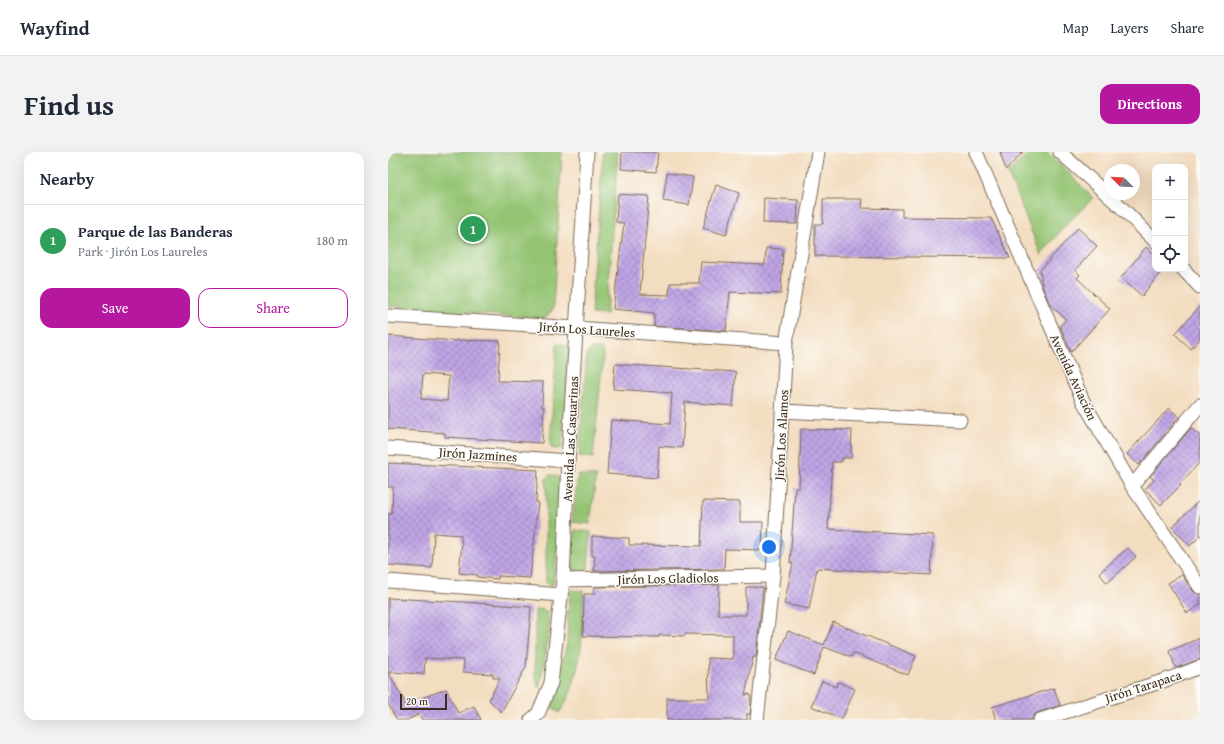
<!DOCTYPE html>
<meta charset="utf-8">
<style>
:root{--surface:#fff;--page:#f2f2f3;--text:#1f2937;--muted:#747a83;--line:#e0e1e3;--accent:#b5179e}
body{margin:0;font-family:"Gentium Book Plus",serif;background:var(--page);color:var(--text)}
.controls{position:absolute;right:12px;top:12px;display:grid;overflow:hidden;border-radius:8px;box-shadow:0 4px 16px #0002}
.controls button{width:36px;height:36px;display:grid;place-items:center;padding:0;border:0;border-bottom:1px solid var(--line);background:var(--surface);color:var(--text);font:20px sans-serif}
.compass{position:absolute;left:716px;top:12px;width:36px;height:36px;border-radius:50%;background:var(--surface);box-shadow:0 4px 16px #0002;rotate:294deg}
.scale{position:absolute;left:12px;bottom:10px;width:47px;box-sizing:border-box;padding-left:4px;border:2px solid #3b2a1e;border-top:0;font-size:11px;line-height:14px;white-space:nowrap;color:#3b2a1e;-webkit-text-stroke:3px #fdfcf7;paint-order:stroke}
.you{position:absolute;left:381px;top:395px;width:14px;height:14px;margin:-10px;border:3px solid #fff;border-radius:50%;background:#1a73e8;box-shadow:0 0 0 6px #1a73e833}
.badge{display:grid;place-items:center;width:26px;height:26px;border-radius:50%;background:var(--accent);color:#fff;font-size:13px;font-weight:700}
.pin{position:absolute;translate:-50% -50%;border:2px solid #fff;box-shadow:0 1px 4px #0006}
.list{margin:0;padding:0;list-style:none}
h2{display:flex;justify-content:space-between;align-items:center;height:52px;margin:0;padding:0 16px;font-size:17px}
h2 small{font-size:13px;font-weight:400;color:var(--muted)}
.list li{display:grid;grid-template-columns:26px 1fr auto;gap:12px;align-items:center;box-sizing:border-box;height:72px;padding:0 16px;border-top:1px solid var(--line)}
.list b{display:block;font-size:15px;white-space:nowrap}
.list p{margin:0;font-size:13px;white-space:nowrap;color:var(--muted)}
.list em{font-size:13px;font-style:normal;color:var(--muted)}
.actions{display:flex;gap:8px;padding:12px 16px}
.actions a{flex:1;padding:9px 0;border:1px solid var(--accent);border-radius:12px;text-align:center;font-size:14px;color:var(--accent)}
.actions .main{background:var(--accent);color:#fff}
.icon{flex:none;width:22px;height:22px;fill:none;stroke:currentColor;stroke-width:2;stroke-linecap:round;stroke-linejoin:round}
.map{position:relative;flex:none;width:812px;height:568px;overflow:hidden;border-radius:12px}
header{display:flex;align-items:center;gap:24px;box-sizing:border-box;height:56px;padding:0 20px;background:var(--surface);border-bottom:1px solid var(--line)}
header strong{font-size:19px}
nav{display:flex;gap:22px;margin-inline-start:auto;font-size:14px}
.intro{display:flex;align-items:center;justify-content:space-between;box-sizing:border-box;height:96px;padding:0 24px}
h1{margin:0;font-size:28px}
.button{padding:10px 18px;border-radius:12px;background:var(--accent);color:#fff;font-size:14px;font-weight:700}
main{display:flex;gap:24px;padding:0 24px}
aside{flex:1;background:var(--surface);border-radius:12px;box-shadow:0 4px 16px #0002}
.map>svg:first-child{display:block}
.park{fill:#94c473;stroke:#687748}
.building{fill:url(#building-cross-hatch);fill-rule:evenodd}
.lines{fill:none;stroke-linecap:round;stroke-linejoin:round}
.minor-casing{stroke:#7b6957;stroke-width:15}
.minor{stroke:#fff;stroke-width:13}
.labels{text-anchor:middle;stroke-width:3;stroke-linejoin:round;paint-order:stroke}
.street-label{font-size:13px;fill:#3b2a1e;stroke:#fdfcf7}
</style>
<header>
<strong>Wayfind</strong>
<nav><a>Map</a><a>Layers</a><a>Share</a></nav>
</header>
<div class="intro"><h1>Find us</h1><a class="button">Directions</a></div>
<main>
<aside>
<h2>Nearby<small></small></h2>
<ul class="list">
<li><span class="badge" style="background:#2e9e5b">1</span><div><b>Parque de las Banderas</b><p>Park · Jirón Los Laureles</p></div><em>180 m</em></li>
</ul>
<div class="actions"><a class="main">Save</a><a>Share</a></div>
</aside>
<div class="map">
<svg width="812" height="568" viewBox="0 0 812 568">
<defs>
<pattern id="building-cross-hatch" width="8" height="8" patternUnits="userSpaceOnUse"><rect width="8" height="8" fill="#c0a6e6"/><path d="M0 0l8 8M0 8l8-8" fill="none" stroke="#9d87ba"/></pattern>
</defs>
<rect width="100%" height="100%" fill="#fdfcf7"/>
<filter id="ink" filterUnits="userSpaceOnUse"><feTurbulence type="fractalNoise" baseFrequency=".025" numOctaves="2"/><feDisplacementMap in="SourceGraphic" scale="8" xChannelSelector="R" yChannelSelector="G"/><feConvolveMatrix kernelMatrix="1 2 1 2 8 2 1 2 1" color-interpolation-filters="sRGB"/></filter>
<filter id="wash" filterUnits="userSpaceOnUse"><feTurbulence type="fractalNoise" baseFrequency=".012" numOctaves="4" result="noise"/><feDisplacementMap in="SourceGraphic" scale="16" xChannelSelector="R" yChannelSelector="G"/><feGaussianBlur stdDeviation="0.9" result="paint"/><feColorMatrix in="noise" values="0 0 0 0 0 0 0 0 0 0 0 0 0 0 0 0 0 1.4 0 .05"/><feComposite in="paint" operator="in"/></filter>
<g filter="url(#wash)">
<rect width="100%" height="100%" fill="#f3ddc0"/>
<path class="park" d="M0,0h174l-9,157 -9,10 -156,-13z
M215,0h15l-12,163 -15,-1z
M642,0h18l45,46 -31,31 -21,26 -33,-82z
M169,192l9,1 3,4 -7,99 -6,1 -4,-1 -2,-4z
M203,197h11l1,8 -10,101 -14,-2 8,-102z
M161,323c6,0 8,1 12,5l-2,57 -6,46 -1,2 -3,1 -3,-4v-103z
M190,323l18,1 -6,48 -18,-2z
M187,378l16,2 -4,44 -17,-2z
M183,438l12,1c1,37 -1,91 -24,122l-7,-6 15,-64 1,-32z
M155,457l5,4c2,25 -4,51 -9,75l-4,-13v-65z"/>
<g id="blocks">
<path class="building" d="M234,0h36l-2,20 -35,-3z
M612,0h23l-17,18z
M279,21l26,4 -4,28 -26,-4z
M328,33l23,8 -13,42 -23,-7z
M230,42l31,2 -9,98 29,1 1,-12h29l2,-21 64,3 1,-17 17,1 -2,45 -51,-2 -4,39 -72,-5v-13l-41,-4 11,-86 -8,-1z
M376,46l34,2 -1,24 -34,-1z
M435,47h39l-1,9 41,1v8l89,1 19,40 -195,-2v-32h8z
M690,76l19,18 -22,24 5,5 -3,3 33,31 -39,43 -11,-26 6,-7 -16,-14 -8,-20 -2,-15z
M758,95l9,9v13h8l-21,27 -21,-18z
M812,154v33l-9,10 -16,-15z
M0,184l69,5v-1l43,1 -2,40 45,1 -1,25h2l-2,36 -97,-6v-4l-57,-4zM35,222l26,2 -2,25 -26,-2z
M227,212l121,8 -3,34 -48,-4 -3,46 -23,-2 -2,32 -50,-4 4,-54 59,4 2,-31 -59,-4z
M781,256l10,9 -40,48 -12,-11z
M803,276l9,8v26l-20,22 1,1 -20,20 -16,-16 9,-9 -4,-4z
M413,277l51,1 -1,28h-9l-1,4h-9l-4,67 105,6 -2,40 -114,-7 -8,41 -25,-5 9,-41h-3l5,-75h4z
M0,311l150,7 -2,32h2l-2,23 -6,53 -32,-2v3l-21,-2 1,-2 -19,-2 3,-31h-1v-7l-27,-2 -2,35 -44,-3v-51h4l1,-27h-5z
M812,348v36l-10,10 -18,-19z
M315,349l37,1v20h23l-1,28 -37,-1 -1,20 -130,2 1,-15h-3v-20l37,2v7l72,1z
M740,396l8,9 -29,26 -8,-10z
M794,423l11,16 7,4v10l-13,8 -19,-30z
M331,433l-1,30h28v-28h17l-7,70h-3l-8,38 5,-1 1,8 -1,12h-3v6h-80v-22h42l-1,-40 25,1v-24l-48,-1v2l-26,-1v2l-76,-1 1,-42h10v-7z
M0,446l76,4 67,5 -5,60 -25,45 -12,-12 11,-22h-7v-4l-30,-2 1,-12 -39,-2 -1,16 -36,-2 18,32 40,-15 12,24 16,-7 7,14h-59l-3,-6 -11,6h-11l-9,-16z
M445,470l83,34 -8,19 -55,-22 -2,4 -27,-10 -10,28 -38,-15 12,-29 36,14z
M812,486v21l-24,9 -7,-17z
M434,529l14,6 2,-5 17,7 -13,30 -31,-13z
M666,536l6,17 -23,8 -3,2 -2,5h-36l-4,-13z"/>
</g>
</g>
<g filter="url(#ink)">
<use href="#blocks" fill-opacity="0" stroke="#7b6957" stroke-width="1"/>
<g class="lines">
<defs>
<path id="minor" d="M588,0l107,249 49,85 68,101
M672,0l62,56 33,33
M795,117l17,18
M0,164l188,12 210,15
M394,259l178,9
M0,296l180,13
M744,334l68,-81
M175,428l210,-4
M0,429l173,14
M143,568l7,-6 13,-31 12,-103 5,-119 19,-309
M369,568l16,-144 13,-233 32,-191
M652,568l123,-39 37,-14"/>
</defs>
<use href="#minor" class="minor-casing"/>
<use href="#minor" class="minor"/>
</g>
</g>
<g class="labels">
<g class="street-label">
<text transform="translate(199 177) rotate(4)" y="5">Jirón Los Laureles</text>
<text transform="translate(686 225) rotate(65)" y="5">Avenida Aviación</text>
<text transform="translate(393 283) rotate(-87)" y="5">Jirón Los Alamos</text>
<text transform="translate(182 287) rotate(-87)" y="5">Avenida Las Casuarinas</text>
<text transform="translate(90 302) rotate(4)" y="5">Jirón Jazmines</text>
<text transform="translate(280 426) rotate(-1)" y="5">Jirón Los Gladiolos</text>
<text transform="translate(755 534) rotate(-18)" y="5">Jirón Tarapaca</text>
</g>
</g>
</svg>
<div class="controls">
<button>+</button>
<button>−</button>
<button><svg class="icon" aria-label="locate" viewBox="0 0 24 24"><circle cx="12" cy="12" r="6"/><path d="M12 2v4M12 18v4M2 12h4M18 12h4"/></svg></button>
</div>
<svg class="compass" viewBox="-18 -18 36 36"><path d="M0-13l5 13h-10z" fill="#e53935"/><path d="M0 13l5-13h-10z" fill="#747a83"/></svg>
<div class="scale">20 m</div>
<div class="you"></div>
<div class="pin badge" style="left:85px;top:77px;background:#2e9e5b">1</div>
</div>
</main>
